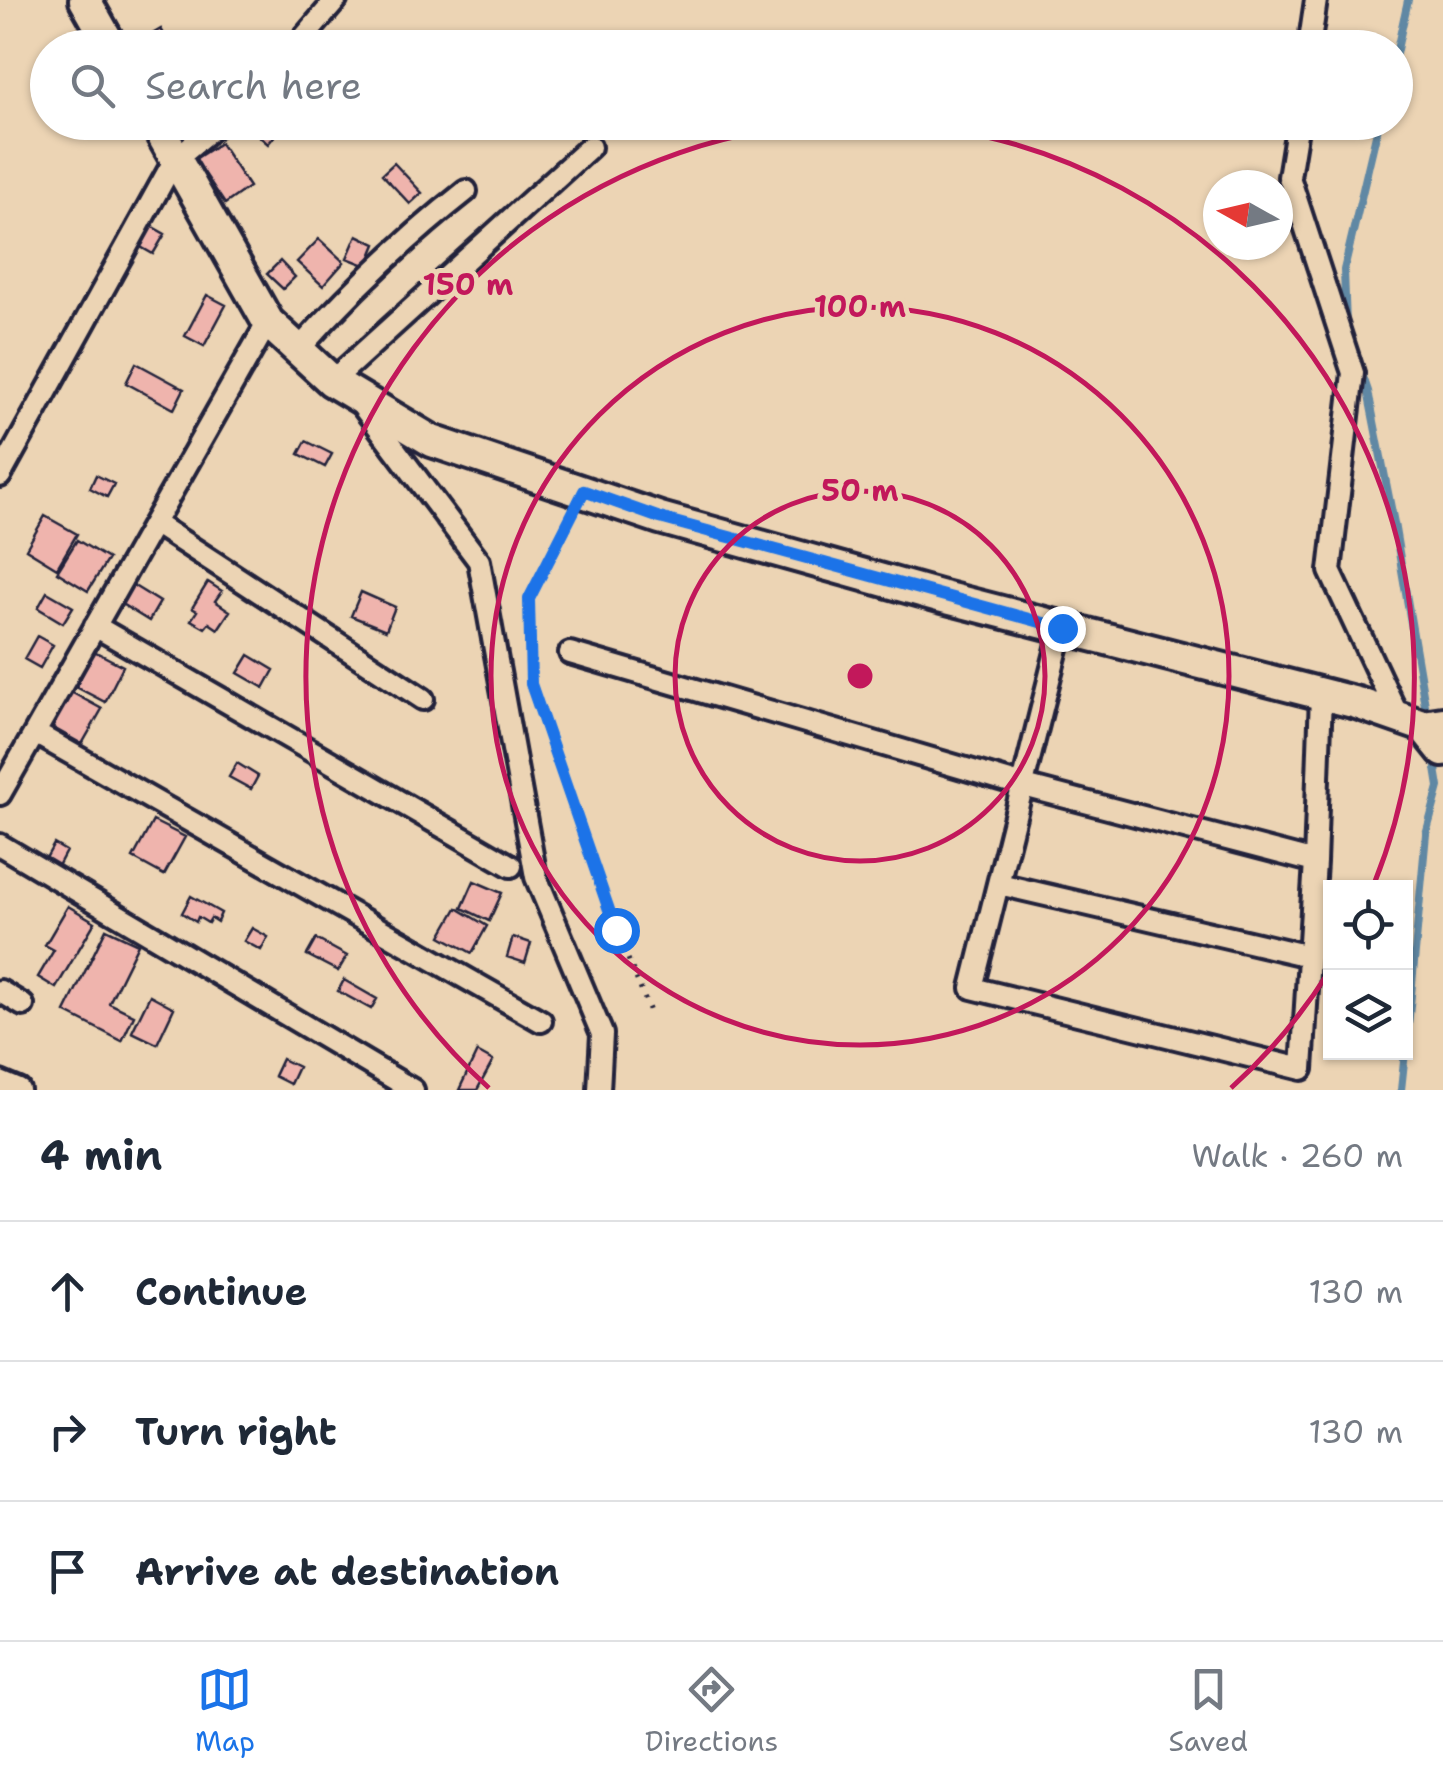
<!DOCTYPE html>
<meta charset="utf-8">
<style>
:root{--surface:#fff;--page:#f6f6f7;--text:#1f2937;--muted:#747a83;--line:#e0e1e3;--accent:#1a73e8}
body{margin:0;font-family:"Shantell Sans",sans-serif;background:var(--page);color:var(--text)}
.controls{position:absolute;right:30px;bottom:30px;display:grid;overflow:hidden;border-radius:0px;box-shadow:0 2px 8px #0004}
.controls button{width:90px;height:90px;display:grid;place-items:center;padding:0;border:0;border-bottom:2px solid var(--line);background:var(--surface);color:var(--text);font:50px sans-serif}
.compass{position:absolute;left:1203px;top:170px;width:90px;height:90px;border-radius:50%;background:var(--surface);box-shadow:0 2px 8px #0004;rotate:278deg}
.stop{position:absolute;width:30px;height:30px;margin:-22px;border:8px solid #1a73e8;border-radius:50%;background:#fff}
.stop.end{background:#1a73e8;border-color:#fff;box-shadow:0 2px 10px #0008}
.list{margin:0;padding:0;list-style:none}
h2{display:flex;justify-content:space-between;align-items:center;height:130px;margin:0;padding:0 40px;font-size:42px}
h2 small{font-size:32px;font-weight:400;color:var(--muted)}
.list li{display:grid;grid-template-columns:65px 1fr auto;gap:30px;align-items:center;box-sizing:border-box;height:140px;padding:0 40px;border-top:2px solid var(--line)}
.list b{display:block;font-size:38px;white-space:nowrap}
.list em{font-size:32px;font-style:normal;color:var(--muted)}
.icon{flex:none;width:55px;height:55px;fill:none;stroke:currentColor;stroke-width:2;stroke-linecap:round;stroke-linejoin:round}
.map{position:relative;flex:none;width:1443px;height:1090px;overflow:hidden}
.search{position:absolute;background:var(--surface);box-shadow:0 2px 8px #0004;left:30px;right:30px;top:30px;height:110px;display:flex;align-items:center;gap:25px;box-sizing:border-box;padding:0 35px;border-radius:55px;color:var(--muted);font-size:38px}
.sheet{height:550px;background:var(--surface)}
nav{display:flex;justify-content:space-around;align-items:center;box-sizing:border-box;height:140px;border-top:2px solid var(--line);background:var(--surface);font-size:28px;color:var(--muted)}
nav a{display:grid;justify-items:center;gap:5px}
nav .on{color:var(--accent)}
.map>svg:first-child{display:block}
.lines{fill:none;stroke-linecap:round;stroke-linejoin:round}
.stream{stroke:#6088a4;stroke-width:8}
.building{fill:#efb4ad;stroke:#22223b;stroke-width:2.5}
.street-casing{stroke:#22223b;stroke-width:28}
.secondary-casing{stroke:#22223b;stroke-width:38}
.path{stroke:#22223b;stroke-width:5;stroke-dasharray:2.5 8;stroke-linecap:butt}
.street{stroke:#ecd4b4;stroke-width:20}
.secondary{stroke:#ecd4b4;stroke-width:30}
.route{stroke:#1a73e8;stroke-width:12}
.ring{fill:none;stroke:#c2185b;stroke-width:5}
.centre{fill:#c2185b;stroke:#ecd4b4;stroke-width:5}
.ring-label{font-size:30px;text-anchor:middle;font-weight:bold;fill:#c2185b;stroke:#ecd4b4;stroke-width:10;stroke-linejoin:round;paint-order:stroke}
</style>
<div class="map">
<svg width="1443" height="1090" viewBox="0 0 1443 1090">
<rect width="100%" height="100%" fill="#ecd4b4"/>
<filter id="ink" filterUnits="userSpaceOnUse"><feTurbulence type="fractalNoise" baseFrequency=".01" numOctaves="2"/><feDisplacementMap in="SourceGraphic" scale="20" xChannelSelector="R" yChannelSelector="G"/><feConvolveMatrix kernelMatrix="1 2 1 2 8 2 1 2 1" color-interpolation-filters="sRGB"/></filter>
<g filter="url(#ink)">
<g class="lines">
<path class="stream" d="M1396,54l12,-54
M1346,326l-2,-56 35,-148
M1360,368l8,23 26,132 33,194
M1406,1048l20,-214 13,-47 -5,-31
M1401,1090l4,-38"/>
</g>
<path class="building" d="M161,29l11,19h-40v-2z
M243,122h33l6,5 -14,17z
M220,143l29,44 -24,17 -30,-45z
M394,163l28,30 -12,11 -28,-30z
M144,222l21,12 -12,20 -21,-12z
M357,235l19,9 -9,22 -20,-8z
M319,239l25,23 -21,24 -26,-24z
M280,261l15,16 -12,12 -16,-15z
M207,295l19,10 -22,41 -19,-10z
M136,363l48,26 -10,20 -48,-26z
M306,441l26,13 -7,13 -26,-13z
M96,475l18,9 -7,13 -17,-9z
M45,516l32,18 -20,34 -31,-19z
M77,540l31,19 -20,32 -31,-19z
M208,582l14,9 -7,10 15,10 -12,18 -9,-6 -4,5 -14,-8 6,-9 -5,-3z
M131,584l29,18 -11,19 -29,-18z
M47,592l26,15 -10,16 -25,-15z
M361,592l34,15 -9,23 -35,-14z
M37,636l16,9 -13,23 -16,-9z
M94,651l29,15 -18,36 -29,-15z
M249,655l25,15 -10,18 -26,-15z
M69,691l33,18 -20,35 -32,-18z
M237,763l21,13 -7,13 -22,-12z
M153,821l32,16 -21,38 -31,-17z
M54,844l12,7 -8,15 -13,-6z
M474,881l28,12 -13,28 -27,-13z
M191,896l30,17 -4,9 -6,-4 -3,5 -10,-6 -2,5 -14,-9z
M68,906l27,16 -39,66 -18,-11 16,-27 -9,-5z
M457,908l30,18 -15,27 -31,-17z
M252,928l16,9 -7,13 -17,-9z
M106,929l32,15 -29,59 25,12 -12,26 -57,-29z
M513,937l18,6 -6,20 -18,-6z
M316,939l31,17 -9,15 -31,-16z
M344,980l33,19 -6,10 -33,-18z
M150,995l24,13 -17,36 -25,-12z
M477,1052l16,9 -16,29h-18z
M282,1059l16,8 -8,17 -16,-8z"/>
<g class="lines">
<defs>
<path id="street" d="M295,48l41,-48
M1309,48l7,-48
M1298,122l-9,55 64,196 -23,198 69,147
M297,351c52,-58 108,-112 169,-160
M332,381l258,-234
M361,404l118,157 57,316 66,157 -3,56
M0,476l175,-317 45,-37
M154,523l269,176
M95,626l416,240
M1062,628l-90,360 330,81 13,-207 6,-167
M570,653l454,133 291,76
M35,733l506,288
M0,794l268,-472
M0,845l413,245
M999,884l310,72
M0,991l23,14
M0,1082l19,8"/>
<path id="secondary" d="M85,0l27,48
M155,122l113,200 64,59 100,60 228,77 279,78 418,107 66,23 20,-3
M1423,726l20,25"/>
</defs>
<use href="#street" class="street-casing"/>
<use href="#secondary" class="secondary-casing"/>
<path class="path" d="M573,514l-44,85 2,85 85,246 35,84"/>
<use href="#street" class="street"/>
<use href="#secondary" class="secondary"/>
</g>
</g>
<g class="lines" filter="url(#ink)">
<path class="route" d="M616,930l-85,-246 -2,-85 55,-108 76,27 402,110"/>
</g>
<g class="ring">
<circle cx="860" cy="676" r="185"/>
<circle cx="860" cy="676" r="369"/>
<path d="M1330 970A554 554 0 0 1 1231 1088M489 1088A554 554 0 0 1 836 123M884 123A554 554 0 0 1 1374 884"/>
</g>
<circle cx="860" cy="676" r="15" class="centre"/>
<g class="ring-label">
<text x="468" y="295">150 m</text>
<text x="860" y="317">100 m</text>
<text x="860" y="501">50 m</text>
</g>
</svg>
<div class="controls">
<button><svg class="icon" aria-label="locate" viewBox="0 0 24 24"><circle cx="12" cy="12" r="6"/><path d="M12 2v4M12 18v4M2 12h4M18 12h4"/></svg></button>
<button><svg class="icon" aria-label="layers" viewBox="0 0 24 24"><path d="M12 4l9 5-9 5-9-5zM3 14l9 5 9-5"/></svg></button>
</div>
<svg class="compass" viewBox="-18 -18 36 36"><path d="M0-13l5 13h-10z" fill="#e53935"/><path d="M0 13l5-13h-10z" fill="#747a83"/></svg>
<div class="stop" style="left:616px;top:930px"></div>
<div class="stop end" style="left:1062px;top:628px"></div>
<div class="search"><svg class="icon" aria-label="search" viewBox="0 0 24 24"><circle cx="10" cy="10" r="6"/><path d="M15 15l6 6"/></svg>Search here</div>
</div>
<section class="sheet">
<h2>4 min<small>Walk · 260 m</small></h2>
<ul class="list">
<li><svg class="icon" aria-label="ahead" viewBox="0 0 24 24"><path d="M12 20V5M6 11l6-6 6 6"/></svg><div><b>Continue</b></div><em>130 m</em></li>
<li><svg class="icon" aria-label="right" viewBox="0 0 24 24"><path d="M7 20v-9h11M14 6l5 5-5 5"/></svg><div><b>Turn right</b></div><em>130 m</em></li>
<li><svg class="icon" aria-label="arrive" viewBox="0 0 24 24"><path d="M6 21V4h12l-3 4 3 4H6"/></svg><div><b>Arrive at destination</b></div></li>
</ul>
</section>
<nav>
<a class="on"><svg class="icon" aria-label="map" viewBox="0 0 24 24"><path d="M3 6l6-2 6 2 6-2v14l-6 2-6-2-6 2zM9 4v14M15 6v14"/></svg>Map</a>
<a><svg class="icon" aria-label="directions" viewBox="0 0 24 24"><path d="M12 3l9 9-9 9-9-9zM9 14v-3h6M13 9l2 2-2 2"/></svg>Directions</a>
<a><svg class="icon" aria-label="saved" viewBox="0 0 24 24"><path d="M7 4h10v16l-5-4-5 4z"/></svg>Saved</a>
</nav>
